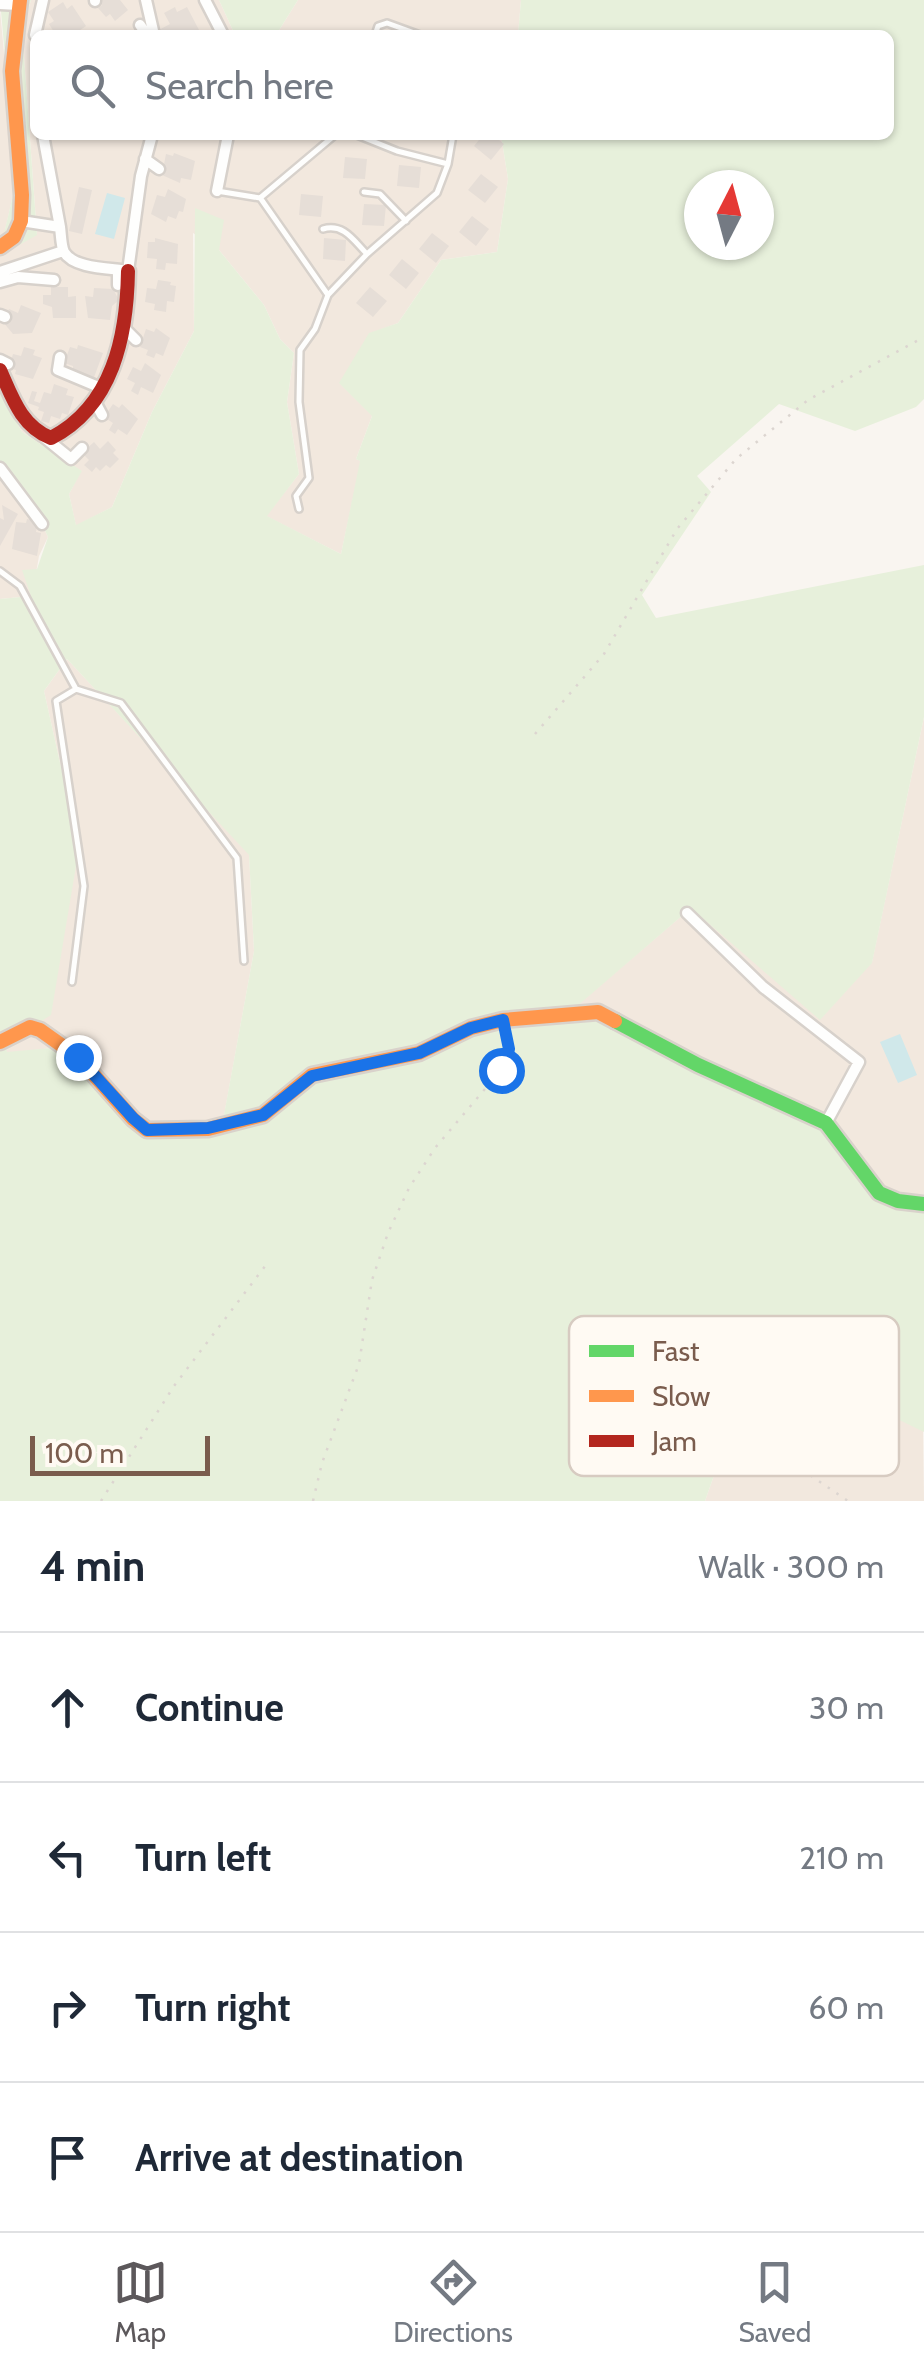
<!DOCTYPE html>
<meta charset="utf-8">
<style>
:root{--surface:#fff;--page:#f2f2f3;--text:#1f2937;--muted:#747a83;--line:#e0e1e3;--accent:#5c585b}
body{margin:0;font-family:Cabin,sans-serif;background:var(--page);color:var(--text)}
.compass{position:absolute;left:684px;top:170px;width:90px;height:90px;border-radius:50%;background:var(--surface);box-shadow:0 2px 8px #0004;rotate:6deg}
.scale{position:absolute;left:30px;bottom:25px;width:180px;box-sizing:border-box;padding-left:10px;border:5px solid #7a5c4d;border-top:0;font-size:28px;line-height:35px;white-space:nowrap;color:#7a5c4d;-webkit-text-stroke:8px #fffaf3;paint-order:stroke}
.stop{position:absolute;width:30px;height:30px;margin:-22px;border:8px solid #1a73e8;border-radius:50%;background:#fff}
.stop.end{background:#1a73e8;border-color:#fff;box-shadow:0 2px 10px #0008}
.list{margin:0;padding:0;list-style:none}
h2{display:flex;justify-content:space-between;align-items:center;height:130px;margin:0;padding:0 40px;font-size:42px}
h2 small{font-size:32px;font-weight:400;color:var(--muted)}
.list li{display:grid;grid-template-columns:65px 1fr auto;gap:30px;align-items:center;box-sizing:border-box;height:150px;padding:0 40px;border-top:2px solid var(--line)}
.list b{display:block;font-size:38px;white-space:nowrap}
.list em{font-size:32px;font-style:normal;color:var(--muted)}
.icon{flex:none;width:55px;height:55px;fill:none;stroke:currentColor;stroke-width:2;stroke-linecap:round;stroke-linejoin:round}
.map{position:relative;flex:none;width:924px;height:1501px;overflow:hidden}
.search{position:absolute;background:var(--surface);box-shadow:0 2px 8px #0004;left:30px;right:30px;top:30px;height:110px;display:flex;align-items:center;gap:25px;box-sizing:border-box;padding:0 35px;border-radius:15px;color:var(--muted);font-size:38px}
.sheet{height:730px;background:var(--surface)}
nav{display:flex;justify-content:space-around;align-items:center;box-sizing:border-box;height:140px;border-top:2px solid var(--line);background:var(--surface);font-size:28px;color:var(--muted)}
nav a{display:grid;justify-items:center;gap:5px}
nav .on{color:var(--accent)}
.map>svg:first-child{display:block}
.residential{fill:#f2e8de}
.green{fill:#e7f0db;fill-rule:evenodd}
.water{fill:#d0e8ea}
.building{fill:#e6ded7}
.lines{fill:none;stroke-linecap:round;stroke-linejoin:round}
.lane-casing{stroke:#d7d1cb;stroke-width:10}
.street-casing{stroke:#d7d1cb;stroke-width:15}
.fast-casing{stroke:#d9d2cb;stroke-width:19}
.slow-casing{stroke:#d9d2cb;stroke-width:19}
.jam-casing{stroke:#d9d2cb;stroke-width:19}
.path{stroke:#dcd5d0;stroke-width:2.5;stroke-dasharray:2.5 8;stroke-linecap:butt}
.lane{stroke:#fefefd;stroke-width:5}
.street{stroke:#fefefd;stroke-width:10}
.fast{stroke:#63d668;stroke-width:14}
.slow{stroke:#ff974d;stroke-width:14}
.jam{stroke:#b3261e;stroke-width:14}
.route{stroke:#1a73e8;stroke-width:12}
.key{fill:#fffaf3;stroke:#d7cbc1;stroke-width:2.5}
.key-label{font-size:28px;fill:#7a5c4d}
</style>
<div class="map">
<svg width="924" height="1501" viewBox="0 0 924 1501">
<rect width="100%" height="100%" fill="#f9f5f0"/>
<path class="residential" d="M31,0h188l16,35h-200v100h466l7,44 -11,73 -56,8 -43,63 -29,11 3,82 -16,43 5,2 -20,93 -75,-38 33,-42 -12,-72 7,-49 -14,-14 -16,-34 -45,-55 -26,-17 1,98 -42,81 -40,95 -36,19 -7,-32 12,-23 -59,-39 -22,-41v-135l37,-22 -15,-204z
M298,0h223l-3,35h-242z
M0,10l16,172 -13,57 -3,1z
M0,464l26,26 22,47 -9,19 -7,40 -32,3z
M67,659l182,195 5,97 -31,170h-74l-88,-74 -54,6 -3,-9 75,-196 -35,-157z
M924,717v490l-29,-1 -321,-198 118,-101 128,112 52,-57z
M801,1350l33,7 53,57 36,16 1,71h-219l33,-94 39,-48z"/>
<path class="green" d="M0,0h31l-9,30 15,205 -37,21v-16l3,-2 13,-56z
M219,0h79l-22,35h-41z
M521,0h403v399l-8,8 -61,24 -76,-27 -82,72 14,16 -69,103 14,23 268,-53v152l-52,246 -52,57 -129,-112 -116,100 229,99 91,98 29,2v225l-37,-18 -53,-57 -33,-7 -24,9 -39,48 -33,94h-705v-902l31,-3 -9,-26 15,-1 11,-32 -22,-47 -26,-26v-73l22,41 60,39 -13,23 7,31 36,-18 40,-95 42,-81 1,-123 29,12 -5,30 45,55 16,34 14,14 -7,49 12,72 -32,42 74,38 19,-93 -4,-2 16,-43 -33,-33 30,-50 29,-10 43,-63 56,-8 11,-73 -7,-44h388v-100h-371zM699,185h60v60h-60zM67,659l182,196 5,96 -31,169 -74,1 -88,-74 -54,5 -2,-8 46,-29 28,-167 -35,-157z"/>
<path class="water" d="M107,193l18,5 -11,41 -19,-5z
M900,1034l17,41 -19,8 -18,-41z"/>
<path class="building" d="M98,0h22l8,10 -13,11 -5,-7 -4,3 -8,-9 4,-3z
M63,2l4,7 5,-4 14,21 -13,9 -19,-3 -5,-8 5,-3 -6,-9z
M175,7l2,5 10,-5 12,23 -9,5h-31l-2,-4 13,-7 -6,-11z
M483,135h10l11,9 -13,16 -17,-14z
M174,153l21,8 -4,19 -10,-2 -1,5 -18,-8 4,-21 7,2z
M345,157l22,2 -2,20 -22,-1z
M399,165l22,2 -2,21 -22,-2z
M481,174l17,13 -13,16 -17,-13z
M79,187l13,3 -10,44 -13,-3z
M168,189l18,10 -3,13 -4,-1 -3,8 -8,-3 -2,6 -15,-8 6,-19 8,2z
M301,194l22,2 -2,21 -22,-2z
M364,204l22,1 -2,21 -22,-1z
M472,216l17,13 -13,17 -17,-14z
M432,233l17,13 -13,17 -17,-14z
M155,238l23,6 -1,20 -11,-1 -1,7 -9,-1 1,-10 -10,-1 1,-16h7z
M324,238l22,2 -1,21 -22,-2z
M402,259l17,14 -13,16 -17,-14z
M158,280l13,2 -1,3 6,1 -2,16 -7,-1 -1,11 -12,-2 1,-6 -10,-2 2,-14 9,1z
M51,287h17v10l8,-1v22h-23l-1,-11 -9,-3v-9h8z
M370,287l17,14 -14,16 -17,-14z
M94,288l19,1 6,11 -7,6 -2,14 -22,-2 -3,-22 8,1z
M21,305l20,8 -9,20 -19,1 -10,-12 6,-13 9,4z
M156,328l14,10 -7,18 -7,-3 -2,5 -8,-3 2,-5 -8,-3 6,-18 8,3z
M78,345l25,8 -10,27 -20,-7v-7l-9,-3 6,-16 7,2z
M24,347l11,3 -2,5 9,3 -9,21 -18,-5 1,-4 -7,-2 4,-14 8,2z
M145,363l16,12 -8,18 -12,-6 -3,8 -7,-4 4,-8 -8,-4 6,-12 8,4z
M54,384l14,5 -2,6 8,2 -6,18 -6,-2 -2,6 -9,-3 -2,7 -8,-2 3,-9 -6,-2 1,-3 -11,-4 4,-12 5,1 -3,9 6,2 4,-11 7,2z
M113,404l6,4 3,-4 16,15 -11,16 -9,-6 -3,5 -6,-4 4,-7 -9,-6z
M108,441l8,9 -3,3 6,6 -9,9 -4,-3 -6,6 -4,-4 -4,5 -8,-7 5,-5 -7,-7 12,-11 6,7z
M2,505l16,9 -18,32v-28l4,2z
M27,519l11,2 -2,11 5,1 -4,23 -25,-7 4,-27 10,1z"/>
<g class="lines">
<defs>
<path id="lane" d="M375,35l3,-9 9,-3 33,12
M357,135l40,16 51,13
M217,191l43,7 75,-63
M364,192l16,2 26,27
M261,199l67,96
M323,229c21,-6 31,12 44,25
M299,509l-3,-13 13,-18 -10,-76 1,-52 15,-21 13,-34 39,-41 70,-61 11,-29 5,-29
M0,571l20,15 56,103 -20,12 28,185 -12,96
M76,689l45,14 116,155 7,103"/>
<path id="street" d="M95,0v1
M146,0l8,35
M205,0l18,35
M0,4l18,1
M140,25l7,10
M35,35l8,-35
M145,159l14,10
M217,191l11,-56
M21,221l39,6 -17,-92
M60,227c1,7 1,19 4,25 10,17 47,16 64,19l13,-95 11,-41
M0,272l63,-21
M0,282l18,-5 36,3
M118,285v-15
M0,315l5,2
M125,329l11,11
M60,357l-2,13 43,18
M0,360l8,4
M94,400l8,15
M44,437l27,22 11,-11
M0,468l42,56
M687,913l76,74 96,75 -33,61"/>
<path id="fast" d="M615,1021l83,44 128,58 53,70 19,8 26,3"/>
<path id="slow" d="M0,247l14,-10 7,-16 1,-26 -10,-124 8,-71
M0,1042l30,-15 10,3 38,27 55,62 14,11 61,-1 55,-14 49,-40 107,-22 52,-25 32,-8 95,-8 17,9"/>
<path id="jam" d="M0,370c12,27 21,56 51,68 62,-32 76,-102 77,-167"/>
</defs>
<use href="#lane" class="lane-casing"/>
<use href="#street" class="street-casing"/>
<use href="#fast" class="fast-casing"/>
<use href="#slow" class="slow-casing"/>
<use href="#jam" class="jam-casing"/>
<path class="path" d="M535,734l69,-80 73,-125 59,-70 72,-59 116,-63
M741,1428l107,73
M101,1501l73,-115 95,-125
M313,1501l9,-38 37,-99 13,-84 16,-47 21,-45 26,-40 66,-78 8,-21 -2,-17"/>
<use href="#lane" class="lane"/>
<use href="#street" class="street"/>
<use href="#fast" class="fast"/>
<use href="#slow" class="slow"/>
<use href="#jam" class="jam"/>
</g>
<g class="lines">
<path class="route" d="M78,1057l55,61 14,12 61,-2 55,-13 49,-39 107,-23 52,-25 32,-8 6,29 -8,21"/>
</g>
<rect x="569" y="1316" width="330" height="160" rx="15" class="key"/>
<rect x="589" y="1345" width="45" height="12" fill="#63d668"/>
<rect x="589" y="1390" width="45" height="12" fill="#ff974d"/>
<rect x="589" y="1435" width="45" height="12" fill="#b3261e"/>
<g class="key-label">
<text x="652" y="1361">Fast</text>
<text x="652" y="1406">Slow</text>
<text x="652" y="1451">Jam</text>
</g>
</svg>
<svg class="compass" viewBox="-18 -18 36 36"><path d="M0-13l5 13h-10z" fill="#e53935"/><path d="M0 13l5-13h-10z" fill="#747a83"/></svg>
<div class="scale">100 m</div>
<div class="stop" style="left:501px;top:1070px"></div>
<div class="stop end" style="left:78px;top:1057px"></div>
<div class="search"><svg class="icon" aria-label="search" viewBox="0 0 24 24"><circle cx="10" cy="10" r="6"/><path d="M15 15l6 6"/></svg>Search here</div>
</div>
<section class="sheet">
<h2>4 min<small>Walk · 300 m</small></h2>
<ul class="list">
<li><svg class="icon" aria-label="ahead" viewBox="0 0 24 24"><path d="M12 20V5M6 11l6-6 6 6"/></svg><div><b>Continue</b></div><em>30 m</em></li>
<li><svg class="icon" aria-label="left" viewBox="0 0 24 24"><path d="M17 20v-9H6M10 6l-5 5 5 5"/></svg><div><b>Turn left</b></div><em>210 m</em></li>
<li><svg class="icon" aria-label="right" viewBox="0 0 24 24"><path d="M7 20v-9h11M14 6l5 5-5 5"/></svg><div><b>Turn right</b></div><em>60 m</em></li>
<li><svg class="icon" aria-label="arrive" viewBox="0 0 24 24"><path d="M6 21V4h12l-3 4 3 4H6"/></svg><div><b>Arrive at destination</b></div></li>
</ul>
</section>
<nav>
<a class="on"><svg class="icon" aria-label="map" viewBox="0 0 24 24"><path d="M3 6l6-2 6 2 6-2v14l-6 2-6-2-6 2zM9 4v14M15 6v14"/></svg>Map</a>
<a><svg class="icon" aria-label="directions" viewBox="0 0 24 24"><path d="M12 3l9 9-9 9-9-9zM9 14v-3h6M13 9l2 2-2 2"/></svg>Directions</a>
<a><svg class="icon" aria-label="saved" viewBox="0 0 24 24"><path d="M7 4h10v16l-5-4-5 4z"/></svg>Saved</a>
</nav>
